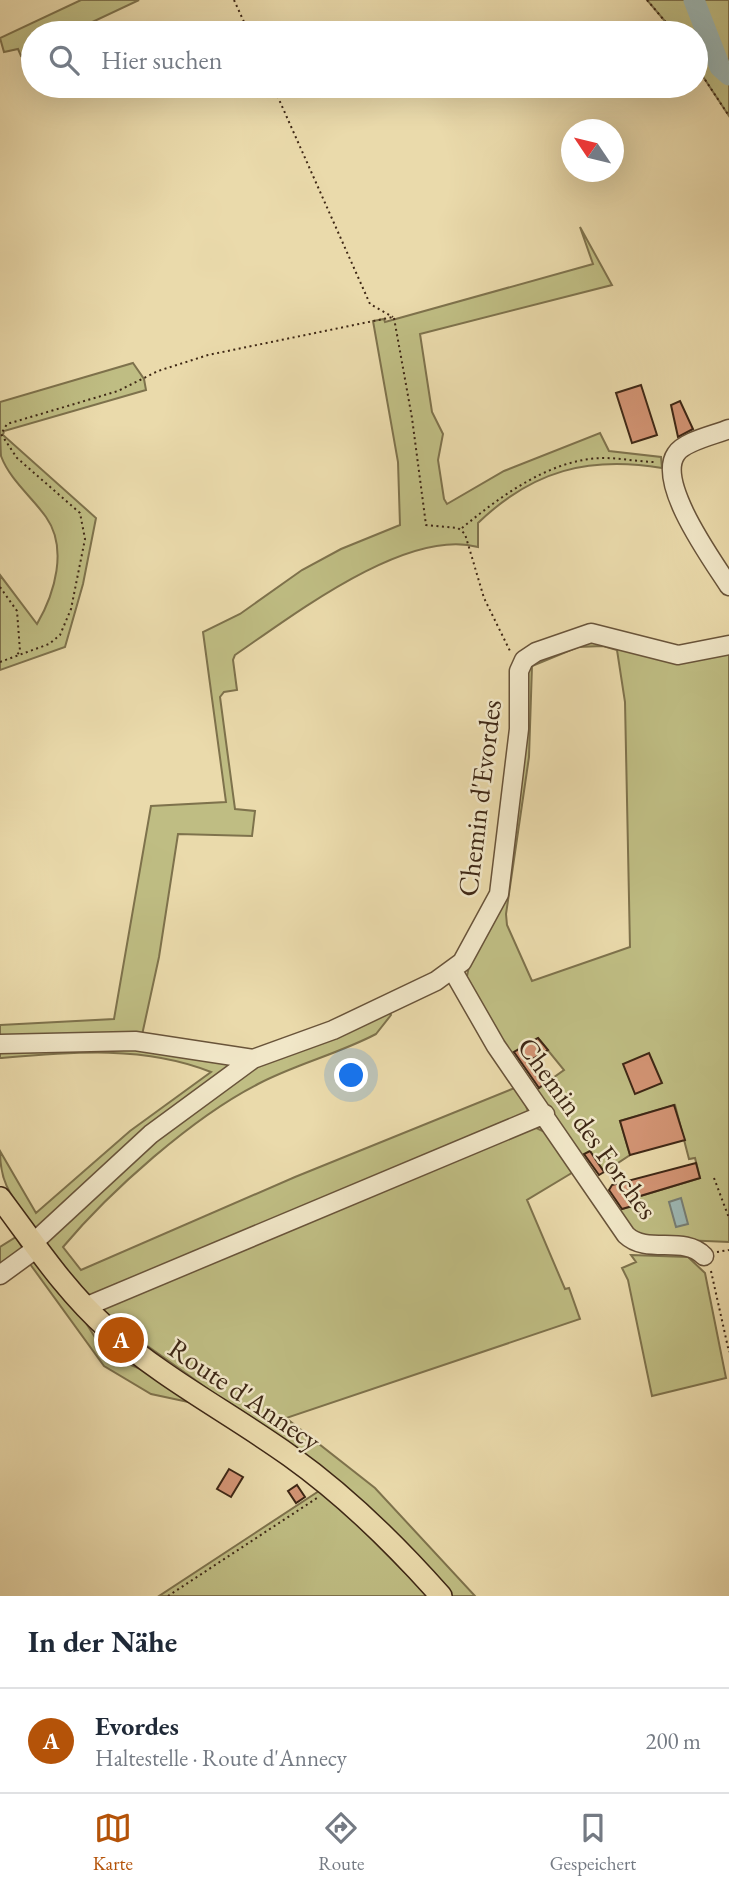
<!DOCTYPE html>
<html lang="de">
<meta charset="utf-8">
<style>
:root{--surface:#fff;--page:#f2f2f3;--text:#1f2937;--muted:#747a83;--line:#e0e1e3;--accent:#b45309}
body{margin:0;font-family:"EB Garamond",serif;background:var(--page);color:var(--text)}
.compass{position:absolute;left:561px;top:119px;width:63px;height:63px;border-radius:50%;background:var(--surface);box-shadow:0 7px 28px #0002;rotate:305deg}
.you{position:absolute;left:352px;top:1076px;width:24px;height:24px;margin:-18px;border:5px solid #fff;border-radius:50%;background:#1a73e8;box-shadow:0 0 0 10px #1a73e833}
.badge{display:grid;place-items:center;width:46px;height:46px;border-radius:50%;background:var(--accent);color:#fff;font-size:23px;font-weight:700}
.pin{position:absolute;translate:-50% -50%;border:4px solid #fff;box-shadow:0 2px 7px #0006}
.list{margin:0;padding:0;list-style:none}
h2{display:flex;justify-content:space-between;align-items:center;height:91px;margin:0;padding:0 28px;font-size:30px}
h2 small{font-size:23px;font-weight:400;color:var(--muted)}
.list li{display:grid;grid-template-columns:46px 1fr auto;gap:21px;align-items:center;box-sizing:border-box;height:105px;padding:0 28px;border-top:2px solid var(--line)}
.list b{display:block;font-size:26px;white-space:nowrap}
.list p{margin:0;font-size:23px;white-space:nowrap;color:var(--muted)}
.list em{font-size:23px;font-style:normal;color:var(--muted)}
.icon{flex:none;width:38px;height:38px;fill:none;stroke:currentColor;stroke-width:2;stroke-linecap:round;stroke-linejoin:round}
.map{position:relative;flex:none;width:729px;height:1596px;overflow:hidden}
.search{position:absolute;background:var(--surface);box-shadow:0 7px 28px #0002;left:21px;right:21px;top:21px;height:77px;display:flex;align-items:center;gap:18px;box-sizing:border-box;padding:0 24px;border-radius:38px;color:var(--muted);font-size:26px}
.sheet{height:196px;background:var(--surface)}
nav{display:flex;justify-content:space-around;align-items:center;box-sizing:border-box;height:98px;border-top:2px solid var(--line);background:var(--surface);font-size:19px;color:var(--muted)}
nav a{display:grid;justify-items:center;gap:4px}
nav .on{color:var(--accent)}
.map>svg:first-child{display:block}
.green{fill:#bfbd83;stroke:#7e724c;stroke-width:2;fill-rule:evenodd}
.water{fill:#9db8b5;stroke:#777e75;stroke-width:2}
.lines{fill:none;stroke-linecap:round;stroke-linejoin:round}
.river{stroke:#9db8b5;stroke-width:21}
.building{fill:#d39474;stroke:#3e2715;stroke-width:2}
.minor-casing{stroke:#69543a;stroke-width:21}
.major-casing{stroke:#3e2715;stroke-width:24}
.path{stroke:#3e2715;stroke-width:2;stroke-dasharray:2 3.5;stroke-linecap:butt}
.minor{stroke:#f1e7c8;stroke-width:18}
.major{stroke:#eadaab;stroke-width:21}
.labels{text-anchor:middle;stroke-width:5;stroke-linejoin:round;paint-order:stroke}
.street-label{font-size:28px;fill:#3e2715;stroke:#f1e7c8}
</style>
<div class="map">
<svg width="729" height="1596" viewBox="0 0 729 1596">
<rect width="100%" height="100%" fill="#eadaab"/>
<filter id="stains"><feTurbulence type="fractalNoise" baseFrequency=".00286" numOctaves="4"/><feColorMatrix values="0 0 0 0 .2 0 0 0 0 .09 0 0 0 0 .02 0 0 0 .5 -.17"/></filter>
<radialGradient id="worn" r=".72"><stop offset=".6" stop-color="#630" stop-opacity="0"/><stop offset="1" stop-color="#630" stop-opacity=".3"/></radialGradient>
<path class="green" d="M81,0h58l-70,33h-36v17l-12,6 -3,-7 -14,3 -4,-14z
M647,0h82v116l-33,-50v-33h-21z
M580,227l32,58 -192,49 12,78 11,22 -5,26 6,39 3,5 57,-33 96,-38 9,18 52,6 1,11c-73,-12 -129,2 -184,55v24c-71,-20 -186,69 -243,108l-2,5 4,30 -13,2 -4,5 15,112 20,2 -3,25 -74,-2 -19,123 -17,78 -142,4v-14l114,-6 37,-213 75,-4 -23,-170 37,-18 62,-44 39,-21 59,-24 -2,-63 -25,-141 11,-2 1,3 208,-58z
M133,363l11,16 2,11 -142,41 -1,4 93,83 -13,66 -18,63 -65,23v-95l37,49c18,-31 31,-76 9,-107 -15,-21 -36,-37 -45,-61 -1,-14 -1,-39 -1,-54z
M580,639l100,24 49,-11v590l-93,-4 -18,-28 21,-6 -2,-7 63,-19 -5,-20 -6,1 -14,-54 -55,16 10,34 -26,17 -14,-21 -9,5 -45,-66 28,-20 -26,-32 -28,16 -44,-73 3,-15 34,-66 24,-237zM603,646l14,4 8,52 5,245 -98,34 -25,-56 -1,-11 23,-157 3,-91 46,-19z
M389,1011l2,4 -15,19c-38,20 -80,30 -118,50 -65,33 -148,107 -195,163l18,23 214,-93 222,-90c9,13 10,25 17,40l13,6 28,38 -48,29 38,89 4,-1 11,31 -294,99 89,70 100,108h-23l-19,-22 -218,-180 -97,-69 -39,-36 -35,-43 13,-23 181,-150z
M121,1044l118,21 -203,165c-20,-30 -36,-41 -36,-79l36,62 94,-82 81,-59c-67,-27 -141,-20 -211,-14v-10z
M16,1237l7,12 -23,19v-21z
M631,1255l57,2 17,16 21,105 -74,18 -24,-116 -6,-12 14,-6z
M35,1261l46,54 17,27 23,19 29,12 43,30 -42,-9 -47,-28 -74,-102z
M322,1489l106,107h-269z"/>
<path class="water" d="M681,1198l7,26 -12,3 -7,-25z"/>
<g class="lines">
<path class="river" d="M694,0l26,67 9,8"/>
</g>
<path class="building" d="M641,385l16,50 -25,8 -16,-50z
M680,401l13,28 -15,8 -7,-32z
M538,1038l10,12 -19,11 16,22 -6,5 -25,-36z
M649,1053l13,30 -27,11 -12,-30z
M674,1105l11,35 -55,15 -10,-34z
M590,1151l14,21 -5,3 -15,-21z
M696,1163l4,15 -63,19 2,7 -17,5 -13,-19 3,-5z
M229,1469l14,8 -12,20 -14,-8z
M297,1485l8,12 -9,6 -8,-12z"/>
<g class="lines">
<defs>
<path id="minor" d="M729,429c-14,6 -45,12 -53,25 -20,29 37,107 53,132
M453,971l43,75 130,189c21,20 58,0 78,21
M0,1044l135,-3 118,18 80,-29 103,-49 26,-19 37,-68 20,-165v-58l5,-11 12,-8 55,-19 87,22 51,-10
M33,1243l118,-109 102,-75
M0,1275l37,-27
M85,1307l460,-193"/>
<path id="major" d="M0,1198c34,45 65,93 108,131 54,49 122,84 182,127 56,40 105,88 151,140"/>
</defs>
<use href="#minor" class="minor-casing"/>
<use href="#major" class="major-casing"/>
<path class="path" d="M234,0l15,33
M647,0l28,33
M696,66l33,50
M273,86l97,218 23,13
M394,318l18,100 14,107 32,3 7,6 19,64 27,55
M462,528c39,-32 88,-69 141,-70 18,0 36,4 54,4
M0,587l17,24 3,40 -4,5
M0,662l49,-18 11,-9 11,-26 14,-70 -5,-26 -63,-55 -16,-24 6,-10 111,-33 40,-20 50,-16 185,-38
M714,1178l15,40
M717,1252l12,-2
M711,1271l18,81
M168,1596l149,-98"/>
<use href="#minor" class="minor"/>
<use href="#major" class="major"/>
</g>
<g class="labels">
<g class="street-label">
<text transform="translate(479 798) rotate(-83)" y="10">Chemin d'Evordes</text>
<text transform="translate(588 1128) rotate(54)" y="10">Chemin des Forches</text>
<text transform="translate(245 1394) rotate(34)" y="10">Route d'Annecy</text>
</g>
</g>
<rect width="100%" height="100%" filter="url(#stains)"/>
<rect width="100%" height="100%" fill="url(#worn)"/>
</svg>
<svg class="compass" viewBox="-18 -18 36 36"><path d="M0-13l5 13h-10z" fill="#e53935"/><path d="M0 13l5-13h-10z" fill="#747a83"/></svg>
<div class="you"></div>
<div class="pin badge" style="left:121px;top:1340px">A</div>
<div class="search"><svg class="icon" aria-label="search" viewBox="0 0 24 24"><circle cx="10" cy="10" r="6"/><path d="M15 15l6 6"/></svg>Hier suchen</div>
</div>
<section class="sheet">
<h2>In der Nähe<small></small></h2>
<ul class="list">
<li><span class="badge">A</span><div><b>Evordes</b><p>Haltestelle · Route d'Annecy</p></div><em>200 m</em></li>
</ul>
</section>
<nav>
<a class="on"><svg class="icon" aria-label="map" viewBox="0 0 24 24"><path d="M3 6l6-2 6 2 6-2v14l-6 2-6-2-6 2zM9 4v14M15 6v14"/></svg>Karte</a>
<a><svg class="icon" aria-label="directions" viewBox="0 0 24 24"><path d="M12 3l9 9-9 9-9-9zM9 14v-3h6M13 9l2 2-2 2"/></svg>Route</a>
<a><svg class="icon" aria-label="saved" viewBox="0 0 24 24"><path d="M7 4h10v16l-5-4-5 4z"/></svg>Gespeichert</a>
</nav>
